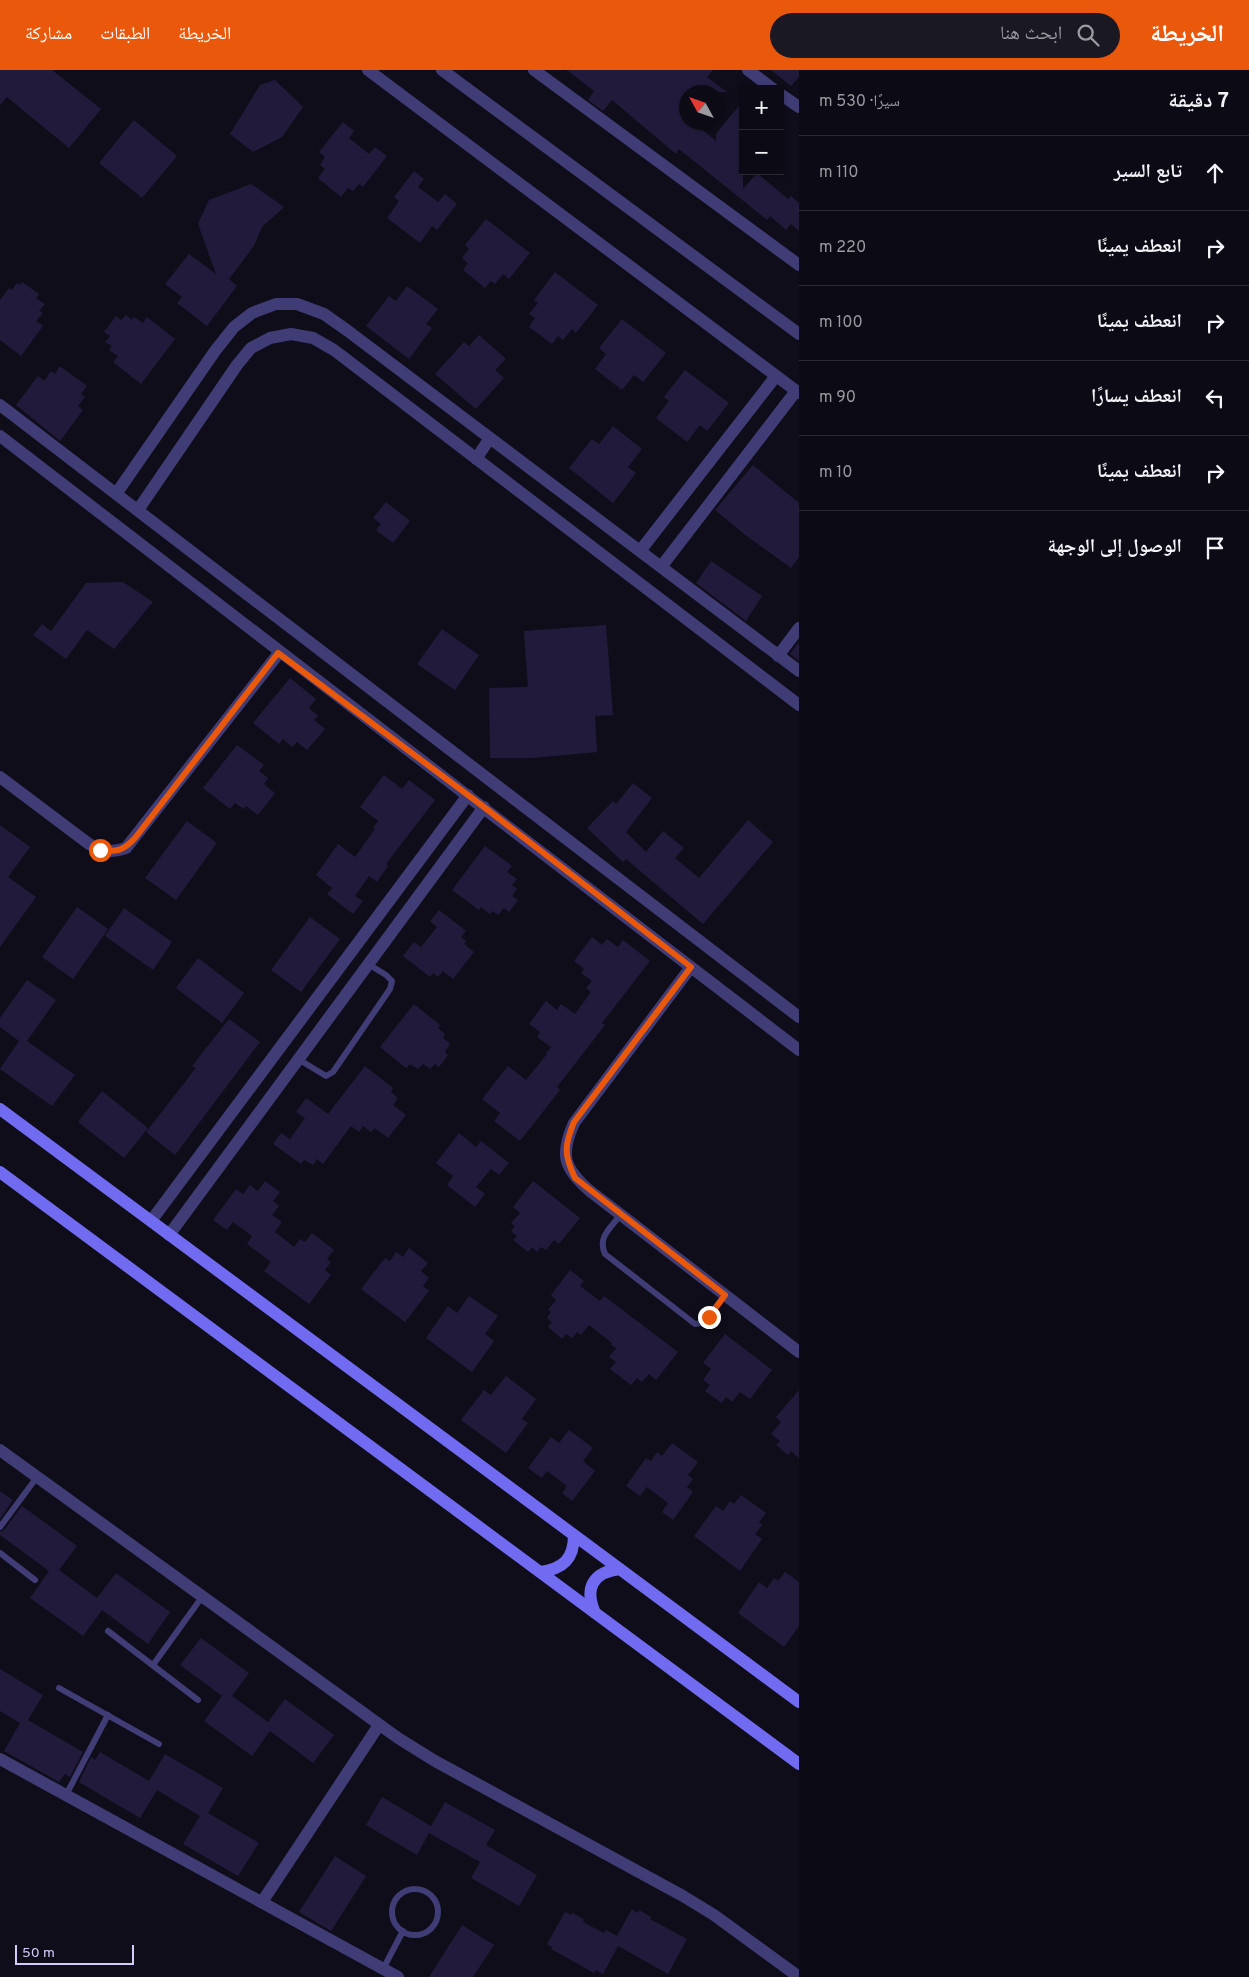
<!DOCTYPE html>
<html lang="ar">
<meta charset="utf-8">
<style>
:root{--surface:#0c0a14;--page:#1a1822;--text:#f1f3f6;--muted:#9a9aa0;--line:#2c2b34;--accent:#ea580c}
body{margin:0;font-family:Overpass,"Noto Naskh Arabic",sans-serif;background:var(--page);color:var(--text);direction:rtl}
.controls{position:absolute;right:15px;top:15px;display:grid;overflow:hidden;border-radius:0px;box-shadow:0 1px 4px #0004}
.controls button{width:45px;height:45px;display:grid;place-items:center;padding:0;border:0;border-bottom:1px solid var(--line);background:var(--surface);color:var(--text);font:25px sans-serif}
.compass{position:absolute;left:679px;top:15px;width:45px;height:45px;border-radius:50%;background:var(--surface);box-shadow:0 1px 4px #0004;rotate:310deg}
.scale{position:absolute;left:15px;bottom:12px;width:119px;box-sizing:border-box;padding-left:5px;border:2px solid #d2ccfb;border-top:0;font-size:14px;line-height:18px;white-space:nowrap;color:#d2ccfb;-webkit-text-stroke:4px #100d1b;paint-order:stroke}
.stop{position:absolute;width:15px;height:15px;margin:-11px;border:4px solid #ea580c;border-radius:50%;background:#fff}
.stop.end{background:#ea580c;border-color:#fff;box-shadow:0 1px 5px #0008}
.list{margin:0;padding:0;list-style:none}
h2{display:flex;justify-content:space-between;align-items:center;height:65px;margin:0;padding:0 20px;font-size:21px}
h2 small{font-size:16px;font-weight:400;color:var(--muted)}
.list li{display:grid;grid-template-columns:32px 1fr auto;gap:15px;align-items:center;box-sizing:border-box;height:75px;padding:0 20px;border-top:1px solid var(--line)}
.list b{display:block;font-size:19px;white-space:nowrap}
.list em{font-size:16px;font-style:normal;color:var(--muted)}
.icon{flex:none;width:28px;height:28px;fill:none;stroke:currentColor;stroke-width:2;stroke-linecap:round;stroke-linejoin:round}
.map{position:relative;flex:none;width:799px;height:1907px;overflow:hidden;direction:ltr}
header{display:flex;align-items:center;gap:30px;box-sizing:border-box;height:70px;padding:0 25px;background:var(--accent);color:#fff}
header strong{font-size:24px}
nav{display:flex;gap:28px;margin-inline-start:auto;font-size:18px}
.search{width:350px;height:45px;background:var(--page);display:flex;align-items:center;gap:12px;box-sizing:border-box;padding:0 18px;border-radius:28px;color:var(--muted);font-size:19px}
main{display:flex}
aside{flex:1;background:var(--surface)}
.map>svg:first-child{display:block}
.building{fill:#221a3b}
.lines{fill:none;stroke-linecap:round;stroke-linejoin:round}
.lane{stroke:#3f3c76;stroke-width:6}
.street{stroke:#3f3c76;stroke-width:12}
.secondary{stroke:#716bf2;stroke-width:12}
.route{stroke:#ea580c;stroke-width:6}
</style>
<header>
<strong>الخريطة</strong>
<div class="search"><svg class="icon" aria-label="search" viewBox="0 0 24 24"><circle cx="10" cy="10" r="6"/><path d="M15 15l6 6"/></svg>ابحث هنا</div>
<nav><a>الخريطة</a><a>الطبقات</a><a>مشاركة</a></nav>
</header>
<main>
<aside>
<h2>7 دقيقة<small>سيرًا · 530 m</small></h2>
<ul class="list">
<li><svg class="icon" aria-label="ahead" viewBox="0 0 24 24"><path d="M12 20V5M6 11l6-6 6 6"/></svg><div><b>تابع السير</b></div><em>110 m</em></li>
<li><svg class="icon" aria-label="right" viewBox="0 0 24 24"><path d="M7 20v-9h11M14 6l5 5-5 5"/></svg><div><b>انعطف يمينًا</b></div><em>220 m</em></li>
<li><svg class="icon" aria-label="right" viewBox="0 0 24 24"><path d="M7 20v-9h11M14 6l5 5-5 5"/></svg><div><b>انعطف يمينًا</b></div><em>100 m</em></li>
<li><svg class="icon" aria-label="left" viewBox="0 0 24 24"><path d="M17 20v-9H6M10 6l-5 5 5 5"/></svg><div><b>انعطف يسارًا</b></div><em>90 m</em></li>
<li><svg class="icon" aria-label="right" viewBox="0 0 24 24"><path d="M7 20v-9h11M14 6l5 5-5 5"/></svg><div><b>انعطف يمينًا</b></div><em>10 m</em></li>
<li><svg class="icon" aria-label="arrive" viewBox="0 0 24 24"><path d="M6 21V4h12l-3 4 3 4H6"/></svg><div><b>الوصول إلى الوجهة</b></div></li>
</ul>
</aside>
<div class="map">
<svg width="799" height="1907" viewBox="0 0 799 1907">
<rect width="100%" height="100%" fill="#100d1b"/>
<path class="building" d="M0,0h52l49,39 -32,39 -62,-51 -7,8z
M567,0h146l-6,7 20,15h-41v30h7l23,19v-7l27,-33v88l14,-16 31,26 3,-3 8,7v28l-8,-7 -5,6 -16,-14 -3,4 -88,-71 -3,5 -64,-54 -9,11 -15,-11 6,-9z
M771,0h28v7l-8,9z
M275,10l28,27 -21,30 -29,15 -23,-18 30,-49z
M134,50l43,36 -35,42 -43,-35z
M343,52l11,9 -5,7 20,16 6,-7 12,9 -24,31 -4,-3 -6,7 -5,-3 -7,9 -23,-19 7,-9 -5,-4 5,-8 -6,-5z
M414,101l10,8 -6,8 20,15 7,-8 12,10 -20,26 -5,-4 -12,17 -33,-25 12,-17 -5,-4z
M251,114l33,23 -22,20 -8,19 -25,33 8,7 -30,40 -30,-23 5,-6 -17,-13 24,-30 27,20 -18,-50 11,-24z
M486,149l44,34 -21,26 -6,-5 -8,10 -4,-3 -6,7 -22,-18 5,-7 -6,-5 7,-9 -4,-4z
M555,202l43,33 -22,28 -4,-4 -9,11 -5,-4 -6,8 -23,-17 6,-9 -6,-4 9,-11 -4,-3z
M22,212l17,12 -3,4 9,6 -6,7 4,2 -7,8 7,5 -22,30 -21,-16v-40l9,-12 3,2 5,-7 3,2z
M407,216l31,23 -12,15 6,4 -23,31 -43,-33 23,-30 7,5z
M126,245l6,5 2,-3 9,6 4,-6 28,22 -34,45 -28,-22 5,-6 -9,-6 3,-4 -7,-4 5,-6 -6,-4 12,-16 5,4z
M622,249l44,34 -23,29 -9,-7 -12,15 -27,-21 11,-15 -7,-6z
M479,265l27,24 -11,11 9,8 -28,31 -41,-35 29,-32 5,4z
M60,296l27,20 -6,8 4,3 -7,9 5,4 -23,31 -44,-36 22,-29 6,5 7,-10 4,3z
M685,300l44,33 -22,28 -7,-6 -13,17 -31,-24 13,-17 -5,-4z
M613,356l29,23 -14,18 8,6 -23,30 -44,-35 23,-29 7,5z
M753,395l46,38v54l-8,11 -47,-34 -29,-24z
M386,432l24,19 -17,22 -17,-13 5,-6 -8,-6z
M711,491l51,35 -16,25 -50,-38z
M123,512l30,20 -39,47 -27,-19 -21,29 -33,-24 9,-11 9,7 35,-48z
M606,555l7,90 -18,1 2,36 -65,6h-42l-1,-70 39,-1 -4,-56z
M442,559l37,26 -24,35 -38,-26z
M799,572v19l-9,-7z
M290,608l26,21 -7,9 9,8 -4,4 11,9 -18,21 -10,-8 -5,5 -9,-8 -4,5 -26,-21z
M237,675l27,20 -5,6 9,7 -4,6 11,9 -17,22 -12,-9 -2,3 -9,-6 -5,6 -27,-21z
M384,705l18,14 7,-9 26,20 -49,64 2,2 -11,16 -8,-6 -14,20 8,5 -10,13 -26,-20 5,-6 -16,-13 22,-31 17,13 20,-28 -2,-1 5,-7 -18,-14z
M633,713l19,15 -26,34 20,20 17,-21 21,17 -9,10 24,20 49,-58 25,22 -70,82 -77,-65 -3,3 -36,-34 26,-27 3,3z
M187,751l30,22 -41,57 -31,-22z
M0,755l30,22 -22,30 28,20 -36,50z
M485,776l27,20 -5,6 10,7 -5,6 5,4 -5,7 6,4 -9,12 -5,-4 -6,7 -5,-4 -3,3 -9,-7 -2,3 -27,-20z
M77,837l31,22 -35,50 -31,-22z
M124,838l48,34 -19,28 -48,-34z
M439,840l27,21 -5,6 5,4 -2,3 10,8 -21,27 -10,-8 -5,6 -5,-4 -3,4 -27,-21 11,-14 7,5 16,-20 -7,-6z
M310,847l30,22 -39,53 -30,-22z
M592,867l10,8 5,-6 11,8 5,-7 27,21 -48,62 3,2 -48,62 3,3 -40,51 -26,-20 6,-8 -18,-14 26,-33 18,14 21,-26 -1,-1 5,-6 -14,-10 3,-5 -11,-8 17,-23 11,9 4,-6 14,10 16,-22 -5,-4 6,-7 -11,-8 3,-4 -10,-8z
M198,888l46,35 -22,30 -46,-35z
M27,910l29,20 -29,41 48,34 -23,31 -52,-37 19,-28 -19,-14v-9z
M414,934l26,21 -2,3 7,6 -2,4 7,6 -5,8 3,3 -9,12 -4,-3 -5,5 -7,-5 -5,5 -8,-5 -4,4 -26,-21z
M229,949l31,23 -85,113 -29,-23 50,-64 -4,-2z
M365,996l28,22 -2,4 7,6 -5,7 13,10 -18,23 -13,-10 -4,4 -8,-6 -4,6 -8,-6 -28,38 -6,-5 -4,6 -9,-5 -3,4 -28,-20 8,-11 9,6 15,-21 -9,-6 10,-14 22,16z
M102,1021l46,37 -24,30 -46,-36z
M459,1063l17,14 5,-6 28,22 -10,12 -8,-6 -15,18 9,7 -10,13 -28,-22 6,-9 -17,-13z
M265,1111l15,11 -7,9 6,5 -7,9 10,7 -7,10 19,15 6,-8 5,3 7,-9 22,17 -7,9 4,3 -6,8 6,5 -22,29 -45,-33 7,-9 -24,-18 5,-8 -19,-14 -6,8 -14,-10 23,-31 7,5 7,-9 8,6z
M533,1111l47,37 -21,26 -5,-4 -8,10 -5,-3 -4,5 -5,-5 -4,5 -15,-12 4,-4 -6,-5 4,-5 -4,-3 9,-10 -7,-6z
M409,1178l19,15 -7,8 8,7 -6,8 6,5 -24,31 -44,-33 24,-31 5,3 6,-9 7,5z
M570,1200l14,11 -4,5 20,15 4,-5 74,56 -22,28 -7,-6 -7,8 -5,-4 -6,7 -21,-16 6,-7 -7,-5 7,-9 -5,-3 1,-2 -23,-18 -8,10 -4,-3 -5,6 -6,-4 -4,5 -14,-12 4,-5 -5,-4 4,-6 -3,-2 8,-10 -5,-5z
M469,1226l29,20 -13,18 9,7 -22,31 -46,-34 22,-32 9,7z
M725,1264l47,36 -22,29 -10,-7 -8,10 -6,-5 -4,6 -17,-12 5,-6 -7,-5 8,-11 -8,-6z
M506,1306l30,23 -14,20 6,4 -22,30 -45,-33 23,-30 7,5z
M799,1320v68l-8,-7 -3,4 -12,-10 4,-4 -9,-7 10,-12 -5,-5z
M569,1360l24,18 -10,13 12,10 -23,30 -10,-8 5,-7 -20,-15 -5,7 -14,-10 23,-31 8,6z
M672,1373l26,19 -10,13 5,4 -6,8 6,5 -20,28 -11,-8 6,-9 -21,-16 -7,9 -14,-10 20,-28 5,3 6,-9 5,4z
M0,1421l13,9 -13,19z
M741,1425l25,18 -7,9 3,3 -7,9 7,5 -22,32 -46,-35 22,-30 7,5 7,-10 4,3z
M22,1436l55,40 -18,24 38,28 19,-25 54,39 -22,32 -46,-34 -19,26 -53,-38 19,-27 -49,-36v-3l4,-2z
M785,1502l14,10v44l-15,21 -46,-34 21,-31 8,6 7,-10 4,3z
M201,1568l48,35 -17,23 36,26 17,-23 49,36 -21,28 -43,-32 -18,25 -48,-35 18,-25 -42,-31z
M0,1599l43,26 -15,25 55,32 -13,25 -5,-3 -6,8 -55,-31 16,-28 -20,-12z
M100,1682l49,29 16,-27 58,34 -15,25 51,30 -21,33 -55,-32 17,-28 -43,-26 -17,28 -61,-36 12,-25 4,3z
M382,1727l49,29 14,-24 50,28 -9,15 51,30 -18,31 -48,-28 9,-16 -51,-29 -12,22 -51,-30z
M335,1786l31,20 -35,55 -32,-19z
M632,1839l6,4 1,-3 12,7 -1,2 37,20 -19,35 -50,-28 -15,28 -7,-4 -2,3 -43,-24 1,-2 -5,-3 18,-32 6,3 1,-2 12,6 -1,3 21,11 2,-3 11,6z
M462,1855l32,20 -21,32h-44z"/>
<g class="lines">
<path class="lane" d="M298,989l28,17 7,-4 57,-83 2,-8 -6,-6 -18,-11
M621,1144c-10,14 -24,23 -16,40l90,70 8,-1 22,-28
M0,1457l37,-50
M0,1483l35,27
M108,1561l90,69
M153,1595l49,-68
M59,1618l100,56
M66,1725l42,-80
M392 1842a23 23 0 1 1 46 0a23 23 0 1 1-46 0Z
M383,1899l20,-38"/>
<path class="street" d="M368,0l431,323
M442,0l357,264
M534,0l265,195
M748,0l25,19
M780,24l19,13
M0,335l799,612
M0,366c265,206 533,409 799,614
M476,389l14,-21
M116,424l99,-143 19,-24 18,-14 24,-9h21l27,10 24,17 451,340
M138,440l99,-145 14,-17 19,-10 21,-4 22,4 21,12 465,355
M640,481l136,-175
M661,497l135,-176
M778,586l21,-28
M0,707l89,67c15,8 21,9 37,4l153,-195
M691,897l-117,156c-14,31 -11,45 16,68l209,161
M151,1151l317,-426
M169,1165l315,-428
M0,1380l398,288 37,23 248,135 31,19 85,62
M0,1689l398,218
M262,1832l117,-177"/>
<path class="secondary" d="M0,1039l799,593
M0,1102l799,592
M540,1502c23,-3 34,-13 34,-37
M595,1543c-11,-25 -2,-41 25,-44"/>
</g>
<g class="lines">
<path class="route" d="M100,780c17,2 23,1 35,-12l143,-185 206,154 207,160 -117,155c-10,24 -10,33 1,56l150,117 -16,22"/>
</g>
</svg>
<div class="controls">
<button>+</button>
<button>−</button>
</div>
<svg class="compass" viewBox="-18 -18 36 36"><path d="M0-13l5 13h-10z" fill="#e53935"/><path d="M0 13l5-13h-10z" fill="#9a9aa0"/></svg>
<div class="scale">50 m</div>
<div class="stop" style="left:100px;top:780px"></div>
<div class="stop end" style="left:709px;top:1247px"></div>
</div>
</main>
